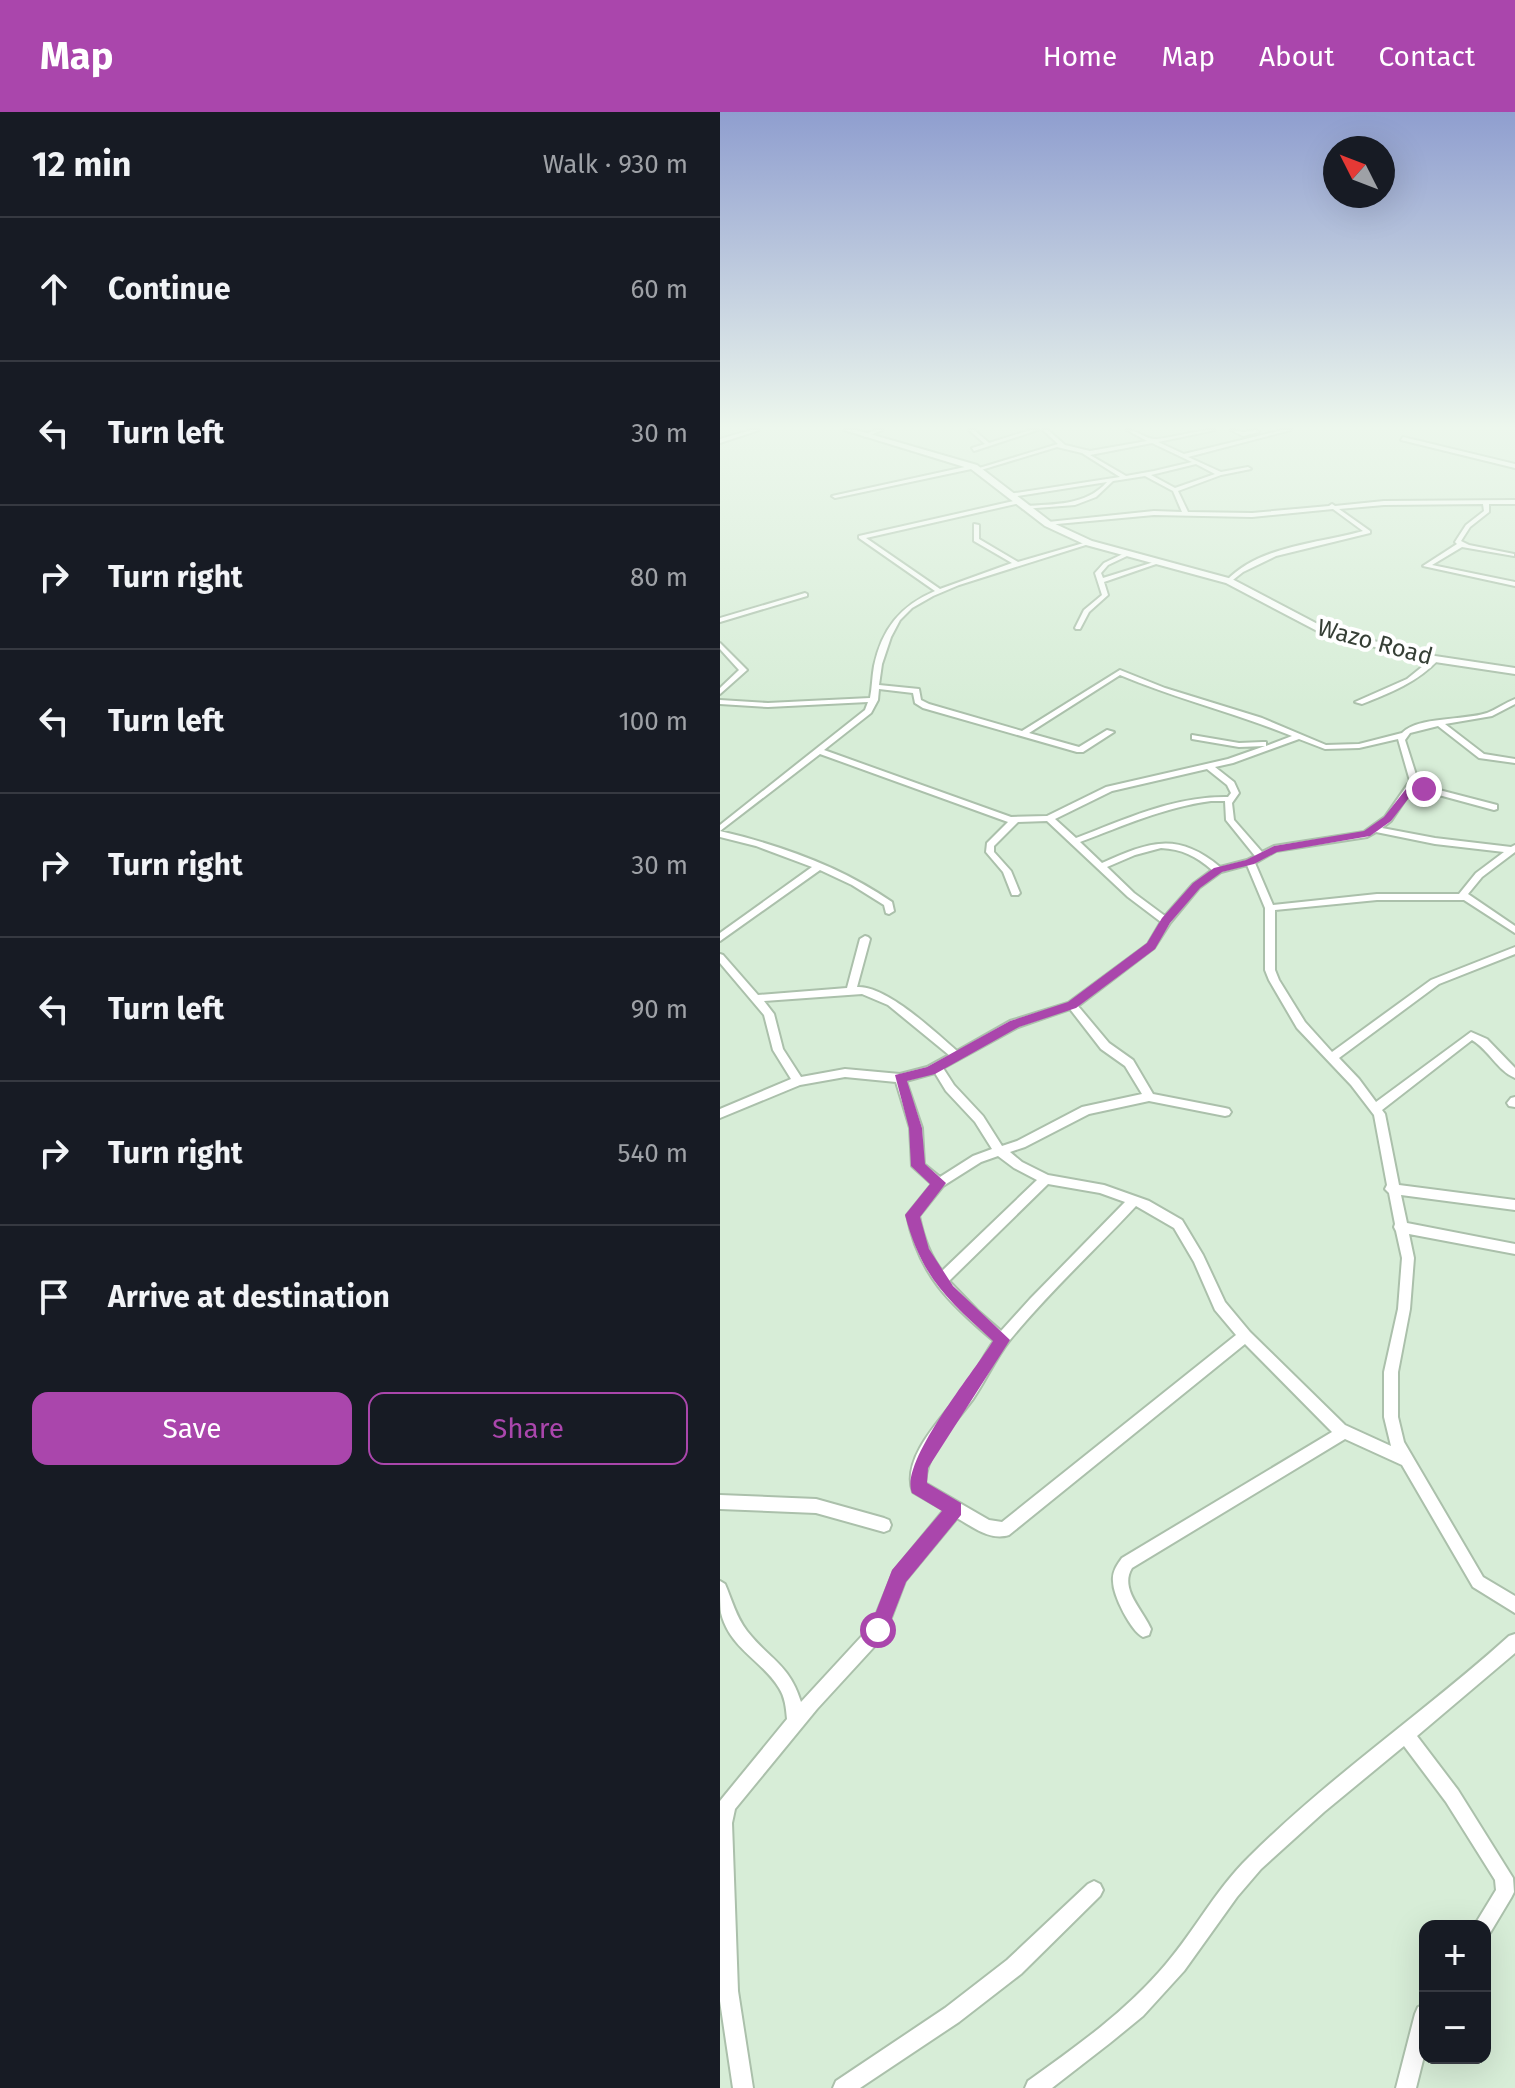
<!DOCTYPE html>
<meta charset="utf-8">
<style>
:root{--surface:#171b24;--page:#20242c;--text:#f1f3f6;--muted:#9ea1a6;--line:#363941;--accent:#aa46ac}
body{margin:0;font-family:"Fira Sans",sans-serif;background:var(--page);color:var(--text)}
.controls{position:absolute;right:24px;bottom:24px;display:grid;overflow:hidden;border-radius:16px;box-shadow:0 8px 32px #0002}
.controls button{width:72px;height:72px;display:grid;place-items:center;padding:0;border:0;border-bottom:2px solid var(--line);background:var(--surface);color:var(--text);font:40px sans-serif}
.compass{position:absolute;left:603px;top:24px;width:72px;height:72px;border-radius:50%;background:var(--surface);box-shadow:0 8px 32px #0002;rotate:312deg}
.stop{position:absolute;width:24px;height:24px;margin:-18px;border:6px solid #aa46ac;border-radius:50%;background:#fff}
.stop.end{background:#aa46ac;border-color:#fff;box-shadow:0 2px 8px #0008}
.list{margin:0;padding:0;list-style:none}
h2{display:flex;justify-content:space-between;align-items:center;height:104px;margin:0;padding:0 32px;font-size:34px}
h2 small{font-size:26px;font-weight:400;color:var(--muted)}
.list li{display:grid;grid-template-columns:52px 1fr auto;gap:24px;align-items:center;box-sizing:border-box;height:144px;padding:0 32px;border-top:2px solid var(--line)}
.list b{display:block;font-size:30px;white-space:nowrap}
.list em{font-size:26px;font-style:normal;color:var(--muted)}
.actions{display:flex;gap:16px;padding:24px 32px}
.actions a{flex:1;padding:18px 0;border:2px solid var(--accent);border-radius:16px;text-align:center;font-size:28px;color:var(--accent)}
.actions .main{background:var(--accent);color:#fff}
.icon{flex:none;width:44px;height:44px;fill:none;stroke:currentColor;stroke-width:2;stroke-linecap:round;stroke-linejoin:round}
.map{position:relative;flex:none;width:795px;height:1976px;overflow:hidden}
header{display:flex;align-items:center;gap:48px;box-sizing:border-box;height:112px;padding:0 40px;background:var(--accent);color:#fff}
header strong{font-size:38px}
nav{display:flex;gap:44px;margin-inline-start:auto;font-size:28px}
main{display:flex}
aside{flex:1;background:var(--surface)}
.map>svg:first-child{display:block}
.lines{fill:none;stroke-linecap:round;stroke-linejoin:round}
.minor-casing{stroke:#abc0ab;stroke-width:4}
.secondary-casing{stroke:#abc0ab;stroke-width:4}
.minor{fill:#fff;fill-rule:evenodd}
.secondary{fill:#fff;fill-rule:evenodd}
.route{fill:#aa46ac}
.labels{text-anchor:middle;stroke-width:8;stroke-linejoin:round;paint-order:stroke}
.far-street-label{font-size:24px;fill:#363f36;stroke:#fff}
</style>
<header>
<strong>Map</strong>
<nav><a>Home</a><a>Map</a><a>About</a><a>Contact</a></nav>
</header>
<main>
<aside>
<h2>12 min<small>Walk · 930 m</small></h2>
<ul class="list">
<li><svg class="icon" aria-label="ahead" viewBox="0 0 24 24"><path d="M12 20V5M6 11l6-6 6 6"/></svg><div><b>Continue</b></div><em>60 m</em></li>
<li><svg class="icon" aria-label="left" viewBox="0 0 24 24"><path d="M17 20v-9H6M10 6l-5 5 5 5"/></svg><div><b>Turn left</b></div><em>30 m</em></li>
<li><svg class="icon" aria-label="right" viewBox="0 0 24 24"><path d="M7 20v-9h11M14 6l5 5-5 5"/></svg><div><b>Turn right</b></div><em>80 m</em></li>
<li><svg class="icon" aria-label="left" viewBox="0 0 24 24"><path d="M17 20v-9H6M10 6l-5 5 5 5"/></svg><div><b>Turn left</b></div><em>100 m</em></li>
<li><svg class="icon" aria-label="right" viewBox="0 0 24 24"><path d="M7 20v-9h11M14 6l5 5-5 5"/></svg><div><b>Turn right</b></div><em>30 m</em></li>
<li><svg class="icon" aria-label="left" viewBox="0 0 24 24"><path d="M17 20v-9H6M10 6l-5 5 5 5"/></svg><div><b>Turn left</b></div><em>90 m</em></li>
<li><svg class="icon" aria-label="right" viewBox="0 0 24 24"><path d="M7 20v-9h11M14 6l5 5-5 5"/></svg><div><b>Turn right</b></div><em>540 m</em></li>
<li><svg class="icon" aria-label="arrive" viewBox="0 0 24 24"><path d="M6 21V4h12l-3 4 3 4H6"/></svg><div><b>Arrive at destination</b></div></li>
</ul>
<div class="actions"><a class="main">Save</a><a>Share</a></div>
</aside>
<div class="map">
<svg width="795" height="1976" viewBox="0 0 795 1976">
<rect width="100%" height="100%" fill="#d7edd7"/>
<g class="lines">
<defs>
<path id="minor" d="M31,318h8l-39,13v-4z
M155,318h8l-18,7 -3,-2z
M249,318h5l15,13 41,-13h8l-64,21 -2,-3 13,-4z
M323,318h5l17,15 25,6 57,-10 -20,-11c11,0 19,10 30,9 20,-2 38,-9 58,-9l-57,12 26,12 98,-24h9l-103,27 33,15 27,-5 3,2 -30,6 -43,16 10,21 64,1 77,-7 3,-2 3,2 49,-5 131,-1v4h-26v8l-19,15 -9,14 8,4 45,9v2l-52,-9 -30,18 83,17v4l-92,-20 34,-22 -2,-2 11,-17 18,-14 -1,-7 -99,1 -45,4 31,22v2l-94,23 -33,16 -14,11 -3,-2c34,-36 92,-37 137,-50l-30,-22 -81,8 -98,-2 -108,10 -1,-1 3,-2 106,-11 28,1 -9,-21 -28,-15 -32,5 -17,16 -21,8 -52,4 2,-3c29,-2 61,0 82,-24l-96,15 -2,-3 111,-17 -38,-24 -25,-6 -76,23 -5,-1 82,-25zM432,331l40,19 -38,9 -28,5 -36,-21zM476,352l19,10 -40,14 -24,-13z
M511,318l12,2 13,-2 3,2 -16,4z
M683,325l112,27v4l-114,-28z
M254,353l2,3 -141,30 -3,-2z
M298,388l2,3 -154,35 74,51 72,-26 -38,-22v-17l5,1v14l39,23 69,-20 5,1 -133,42 -26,11 -21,12 -12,12 -9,17 -9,27 -3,21 40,4 2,11 8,4 93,27 98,-61 45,18 97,30 64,27 33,-1 43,-11c17,-17 61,-12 85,-20 10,-4 18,-10 28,-14v5l-23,12 -47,8 39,30 31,5v4l-36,-5 -41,-32 -28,7 -5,7 13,41 -2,3 81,21v4l-3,1 -81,-22 -22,33 -9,7 53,10 76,9 4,-2v7l-33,25 -14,17 47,32v7l-51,-33h-87l-102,10v60l4,10 26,42 27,30 99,-72 84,-33v7l-76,30 -100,74 20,21 17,23 95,-70 16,7 28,29v10c-18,-8 -26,-28 -43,-38l-90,70 3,4 14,71 116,15v10l-114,-15 6,28 108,21v10l-106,-20 5,24 -4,51 -12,63v45l6,25 79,135 32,19v17l-42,-26 -71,-122 -57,-26 -213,129c-13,21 11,42 19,61l-2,6 -6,2c-12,-6 -30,-41 -30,-56 -1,-9 4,-16 9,-23l210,-126 -87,-88 -236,191c-19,6 -36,-8 -52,-17l-52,63 -21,55 -67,73 -82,100 -3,14 6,168 15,97h-20l-13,-87v-200l67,-82c-1,-11 -2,-22 -8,-31 -17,-28 -49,-39 -58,-75 -1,-9 -1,-22 -1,-32l5,3c7,16 11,33 22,47 23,29 42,33 54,71l71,-77 22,-54 50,-61 -31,-18c-13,-35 32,-77 51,-103 11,-15 19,-32 30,-48 -44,-37 -76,-67 -87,-126l25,-31 -20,-18 -2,-38 -14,-46 -51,-5 -45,8 -80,33v-9l71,-30 -18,-29 -9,-35 -44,-52v-9l3,1 35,40 89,-7 13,-49 5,-3 3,1 2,2 -13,48c29,-2 78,45 100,64l53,-30 58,-18 80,-59 13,-22 -33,-25 -81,-76 -29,1 -24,24v6l17,19 9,22 -2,2h-6l-9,-23 -17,-20 1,-9 21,-21 -188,-68 -100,77c60,14 122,36 172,71l2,9 -5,3 -3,-1 -2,-8 -32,-20 -32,-15 -100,71v-8l92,-66 -56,-21 -36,-9v-12l145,-115 3,-8 -100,5 -48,-3v-4l48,3 102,-5c2,-10 2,-21 4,-32 8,-37 26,-60 61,-75l-76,-53v-2zM400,563c56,24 116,38 172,61l-26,10v-4h-3l-24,1 -47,-8v4l47,8 26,-1 -37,13 -122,28 -59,29 -36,1 -187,-67 47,-37 7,-13 1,-11 34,4 2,10 8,5 154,44h6l31,-20 -7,-2 -28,17 -50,-14zM579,627l26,10 34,-1 39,-9 12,42 -25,36 -21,15 -90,14 -12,6 -28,-32 -2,-17 7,-10 -5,-11 -19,-15 18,-4zM487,657l20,16 4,8 -3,4c-54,-1 -102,22 -152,41l-21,-19 57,-28zM491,689h14l1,19 29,36 -8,4 -27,7c-43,-36 -71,-25 -118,-4l-22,-21c43,-16 85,-35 131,-41zM656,720l59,12 69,8 -28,21 -17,21h-82l-104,11 -18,-42 21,-12 91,-14zM441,736c21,1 35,8 51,22l-19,14 -28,32 -31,-23 -27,-26 28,-12zM527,753l18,43v62l4,10 28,48 54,57 23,30 13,70 -2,4 4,4 6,31 -1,3 2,4 6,27 -4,51 -14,63v45l7,29 -46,-21 -95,-93 -25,-30 -22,-47 -21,-35 -33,-19 -45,-16 -56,-10 -26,-13 -12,-10 15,-5 64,-33 60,-13 76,15 4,-1 2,-3 -2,-3 -4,-1 -72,-14 -20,-34 -24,-17 -31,-37 76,-58 16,-25 29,-35 22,-16zM142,882l26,11 61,50 -22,12 -27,7 -55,-5 -44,8 -18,-28 -9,-35 -10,-13zM350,897l31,40 24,17 17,28 -60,13 -65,34 -15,5 -19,-30 -29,-31 -11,-17 75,-41zM215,961l11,18 29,31 17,27 -19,7 -33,21 -16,-13 -2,-36 -16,-47zM278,1044l16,12 23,12 -95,91c-13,-16 -19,-35 -23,-55l24,-30 38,-24zM328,1072l52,9 25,9 -95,97 -29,32 -24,-21 -28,-29zM416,1094l38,22 20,34 21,48 21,25 -234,187 -13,-2 -64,-37c2,-34 29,-58 48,-84 13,-19 22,-40 36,-58 39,-48 85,-90 127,-135z
M405,441l2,1v2l-19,9 -7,8 2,5 51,-16 5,1 -55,19 4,13 -19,17 -9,17h-4l-1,-1 9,-18 18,-15 -7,-22 9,-10z
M85,481l2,1v2l-87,26v-4z
M0,531l27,27 -27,24v-6l19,-18 -19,-21z
M713,546l6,1c-21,23 -49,34 -77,45l-7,-2 52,-23z
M795,985v10l-6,-1 -2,-3 4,-5z
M0,1383l96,4 68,19 5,2 2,5 -2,5 -5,2 -68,-19 -96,-4z
M795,1522v19l-98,83 41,54 55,88 1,14 -3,6 -21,35 -5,1v-8h-11l22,-36 -1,-10 -49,-78 -42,-56 -80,66 -63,57 -24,28 -53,74 -41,45 -33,27 -58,45h-27l3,-7c46,-33 93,-66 131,-109 33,-36 55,-81 90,-115 80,-80 176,-145 260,-221z
M374,1769l6,3 3,6 -3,6 -79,78 -62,48 -99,66h-27l3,-7 109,-73 62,-48 81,-76z
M705,1892v48l-9,36h-20l19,-74 3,-7z"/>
<path id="secondary" d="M124,318h12l121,35 74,57 41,19 140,38 97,51 106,26 80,12v6l-80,-12 -112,-28 -97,-51 -140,-38 -41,-19 -74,-57z"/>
</defs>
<use href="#minor" class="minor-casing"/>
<use href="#secondary" class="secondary-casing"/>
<use href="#minor" class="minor"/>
<use href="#secondary" class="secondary"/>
</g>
<linearGradient id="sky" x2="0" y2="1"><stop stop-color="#8f9ecf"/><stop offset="0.53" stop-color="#edf7ed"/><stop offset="1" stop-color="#edf7ed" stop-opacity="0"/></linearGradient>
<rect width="795" height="595" fill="url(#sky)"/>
<path class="route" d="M690,672l18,5 -13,1 -24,31 -21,15 -93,16 -23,12 -32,8 -22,16 -30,35 -15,26 -79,59 -57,19 -84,47 -28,7 15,47 3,36 21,19 -26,34 9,32 24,37 57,54 -82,128 -1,15 34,20v12l-55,67 -21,54h-13l-3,-6 23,-60 50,-59 -30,-18c-13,-31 62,-121 81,-152 -46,-42 -71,-63 -88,-126l25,-31 -19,-18 -2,-38 -14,-53 32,-8 83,-46 58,-19 79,-59 15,-25 31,-35 21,-15 32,-8 28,-14 90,-15 20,-14z"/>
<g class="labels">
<g class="far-street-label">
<text transform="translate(655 530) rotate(15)" y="8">Wazo Road</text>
</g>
</g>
</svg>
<div class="controls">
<button>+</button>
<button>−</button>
</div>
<svg class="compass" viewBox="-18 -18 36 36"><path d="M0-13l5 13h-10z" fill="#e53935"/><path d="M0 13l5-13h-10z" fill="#9ea1a6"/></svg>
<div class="stop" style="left:158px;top:1518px"></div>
<div class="stop end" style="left:704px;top:677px"></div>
</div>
</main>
